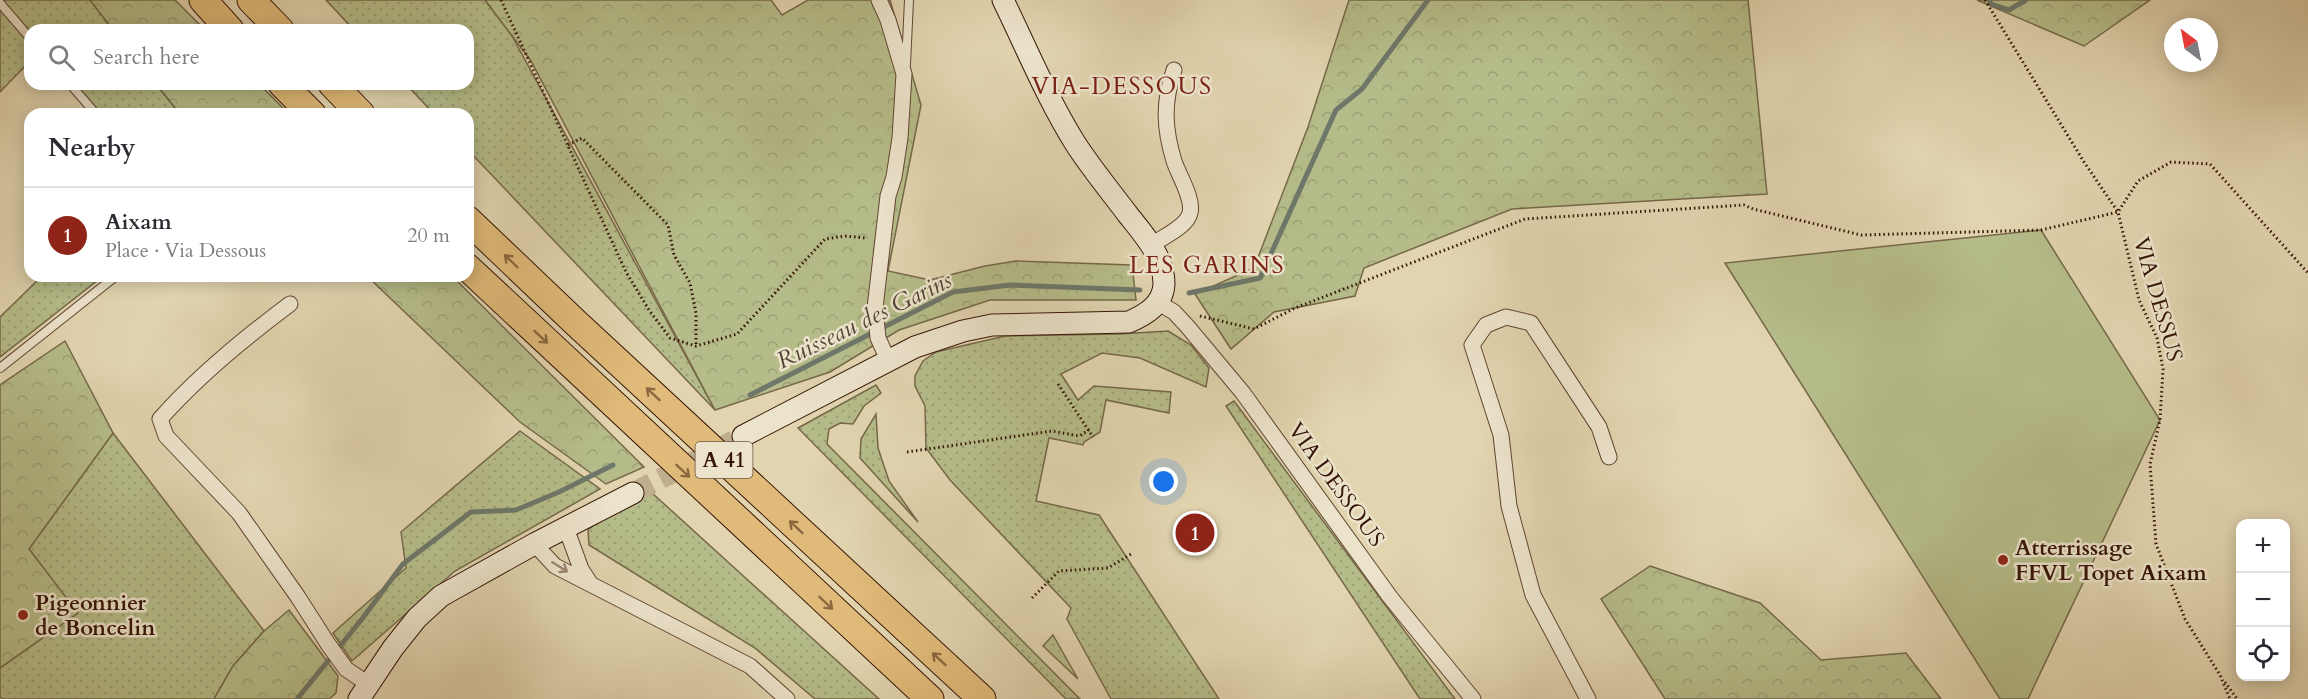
<!DOCTYPE html>
<meta charset="utf-8">
<style>
:root{--surface:#fff;--page:#f7f7f7;--text:#2b2b33;--muted:#7c7c81;--line:#e1e1e2;--accent:#8f2418}
body{margin:0;font-family:Cardo,serif;background:var(--page);color:var(--text)}
.controls{position:absolute;right:18px;bottom:18px;display:grid;overflow:hidden;border-radius:12px;box-shadow:0 3px 15px #0003}
.controls button{width:54px;height:54px;display:grid;place-items:center;padding:0;border:0;border-bottom:2px solid var(--line);background:var(--surface);color:var(--text);font:30px sans-serif}
.compass{position:absolute;left:2164px;top:18px;width:54px;height:54px;border-radius:50%;background:var(--surface);box-shadow:0 3px 15px #0003;rotate:328deg}
.you{position:absolute;left:1164px;top:482px;width:21px;height:21px;margin:-15px;border:4px solid #fff;border-radius:50%;background:#1a73e8;box-shadow:0 0 0 9px #1a73e833}
.badge{display:grid;place-items:center;width:39px;height:39px;border-radius:50%;background:var(--accent);color:#fff;font-size:20px;font-weight:700}
.pin{position:absolute;translate:-50% -50%;border:3px solid #fff;box-shadow:0 2px 6px #0006}
.list{margin:0;padding:0;list-style:none}
h2{display:flex;justify-content:space-between;align-items:center;height:78px;margin:0;padding:0 24px;font-size:26px}
h2 small{font-size:20px;font-weight:400;color:var(--muted)}
.list li{display:grid;grid-template-columns:39px 1fr auto;gap:18px;align-items:center;box-sizing:border-box;height:96px;padding:0 24px;border-top:2px solid var(--line)}
.list b{display:block;font-size:22px;white-space:nowrap}
.list p{margin:0;font-size:20px;white-space:nowrap;color:var(--muted)}
.list em{font-size:20px;font-style:normal;color:var(--muted)}
.icon{flex:none;width:33px;height:33px;fill:none;stroke:currentColor;stroke-width:2;stroke-linecap:round;stroke-linejoin:round}
.map{position:relative;flex:none;width:2308px;height:699px;overflow:hidden}
.search{position:absolute;background:var(--surface);box-shadow:0 3px 15px #0003;left:24px;top:24px;width:450px;height:66px;display:flex;align-items:center;gap:15px;box-sizing:border-box;padding:0 21px;border-radius:18px;color:var(--muted);font-size:22px}
.panel{position:absolute;background:var(--surface);box-shadow:0 3px 15px #0003;left:24px;top:108px;width:450px;height:174px;border-radius:18px}
.map>svg:first-child{display:block}
.grass{fill:url(#grass-dots);stroke:#766848;stroke-width:1.5}
.forest{fill:url(#forest-crowns);stroke:#766848;stroke-width:1.5}
.garden{fill:#b5bc89;stroke:#766848;stroke-width:1.5}
.lines{fill:none;stroke-linecap:round;stroke-linejoin:round}
.stream{stroke:#6e7769;stroke-width:5}
.secondary-tunnel{stroke:#bfae8d;stroke-width:21;stroke-dasharray:21 10;stroke-linecap:butt}
.lane-casing{stroke:#614531;stroke-width:10}
.street-casing{stroke:#614531;stroke-width:17}
.secondary-casing{stroke:#361507;stroke-width:23}
.highway-casing{stroke:#361507;stroke-width:29}
.path{stroke:#361507;stroke-width:3;stroke-dasharray:1.5 3;stroke-linecap:butt}
.lane{stroke:#ece3cb;stroke-width:8}
.street{stroke:#ece3cb;stroke-width:15}
.secondary{stroke:#ece3cb;stroke-width:21}
.highway{stroke:#e0ba78;stroke-width:27}
.oneway{stroke:#8b6840}
.oneway2{stroke:#9a8673}
.poi-dot{fill:#8f2418;stroke:#ece3cb;stroke-width:2}
.labels{text-anchor:middle;stroke-width:5;stroke-linejoin:round;paint-order:stroke}
.shield{fill:#ece3cb;stroke:#6d5342;stroke-width:1.5}
.shield-label{font-size:21px;font-weight:bold;fill:#361507}
.street-label{font-size:22px;fill:#361507;stroke:#ece3cb}
.poi-label{font-size:22px;font-weight:bold;fill:#361507;stroke:#ece3cb;text-anchor:start}
.neighbourhood-label{font-size:24px;letter-spacing:1.5px;fill:#7a1f14;stroke:#ece3cb}
.water-label{font-size:24px;font-style:italic;fill:#524638;stroke:#ece3cb}
</style>
<div class="map">
<svg width="2308" height="699" viewBox="0 0 2308 699">
<defs>
<pattern id="grass-dots" width="8" height="8" patternUnits="userSpaceOnUse" patternTransform="scale(1.5)"><rect width="8" height="8" fill="#b5bc89"/><path d="M2 2h.1M6 6h.1" fill="none" stroke="#9ca175" stroke-width="1.8" stroke-linecap="round"/></pattern>
<pattern id="forest-crowns" width="20" height="18" patternUnits="userSpaceOnUse" patternTransform="scale(1.5)"><rect width="20" height="18" fill="#b5bc89"/><path d="M2 6a3 3 0 1 1 6 0M12 15a3 3 0 1 1 6 0" fill="none" stroke="#9ca175"/></pattern>
</defs>
<rect width="100%" height="100%" fill="#e1d4af"/>
<filter id="stains"><feTurbulence type="fractalNoise" baseFrequency=".00333" numOctaves="4"/><feColorMatrix values="0 0 0 0 .2 0 0 0 0 .09 0 0 0 0 .02 0 0 0 .5 -.17"/></filter>
<radialGradient id="worn" r=".72"><stop offset=".6" stop-color="#630" stop-opacity="0"/><stop offset="1" stop-color="#630" stop-opacity=".3"/></radialGradient>
<path class="grass" d="M0,0h90l23,30h-83v31l-30,31z
M326,0h159l27,36 203,374 -247,-260v-36h-34l-28,-30h62v-54h-114z
M70,84h86l24,30h-84z
M42,276h61l-103,81v-40z
M1168,331l23,14 18,23 -3,19 -66,-29 -38,-5 -41,21 17,26 16,-14 77,6 -2,21 -63,-13 -6,32 -16,10 -1,3 -34,-7 -13,63 63,14 120,184h-108l-44,-80 4,-11 -121,-128 -24,-32 -1,-42 -10,-20v-10l8,-15 13,-9 69,-16 114,-2z
M876,385l5,8 -17,13 -11,18 -13,-1 -11,6 -2,15 253,255h-14l-268,-271z
M1234,401l221,298h-35l-194,-293z
M876,414l2,34 11,33 29,41 -58,-64 1,-19z
M520,431l80,58 -145,82 -103,90 -19,-28 73,-65 -5,-36z
M113,433l151,198 -31,35 -19,33h-211l-3,-2v-29l77,-55 -48,-64z
M652,493l227,206h-64l-60,-51 -166,-103 -1,-15 16,-13z
M1053,635l25,44 -35,-33z"/>
<path class="forest" d="M90,0h85l30,30h-92z
M485,0h286l11,15 26,-15h82l31,105 -33,166 42,9 55,-14 31,-5 116,4 4,35h-146l-91,30 -69,42 -115,38 -184,-349z
M1349,0h399l19,194 -255,15 -148,59 -9,28 -81,16 -43,37 -36,-55 59,-26 54,-141z
M1977,0h173l-66,46z
M156,84h103l30,30h-109z
M367,276h85l192,191 -38,17 -86,-62z
M65,341l48,92 -84,116 49,64 -78,55v-283z
M1650,566l110,37 61,57 85,-7 35,46h-276l-64,-100z
M289,610l49,66 -2,17 -7,6h-115l19,-33 31,-35z"/>
<path class="garden" d="M2041,230l119,190 -132,279h-28l-275,-436z"/>
<g class="lines">
<path class="stream" d="M1989,0l2,4 18,6 17,-10
M1189,293l71,-15 76,-168 26,-21 66,-89
M750,395l203,-103 57,-7 130,5
M297,699l65,-80 41,-55 68,-52 45,-2 43,-18 54,-27"/>
<path class="secondary-tunnel" d="M633,493l110,-57"/>
<defs>
<path id="lane" d="M0,3l30,35
M906,64l3,-64
M70,84l26,30
M0,368l116,-92"/>
<path id="street" d="M879,0l9,20 16,54 -4,64 -6,39 -6,19 -13,112 3,30 10,22
M1152,245c10,-8 35,-18 38,-32 4,-14 -12,-39 -16,-52 -10,-33 -11,-58 0,-91
M1157,302l17,10 13,14 56,67 147,204 83,102
M290,304c-47,35 -91,71 -130,115l6,17 73,77 59,84 30,47 18,25 22,15
M566,528l15,41 9,14
M536,543l5,8 14,15 195,100 37,33
M1588,699l-55,-104 -24,-89 -8,-71 -29,-90 14,-20 20,-8 25,6 68,104 10,30"/>
<path id="secondary" d="M743,436l172,-89 48,-16 29,-6 137,-3c16,-7 34,-17 35,-38 0,-27 -19,-48 -35,-68 -18,-24 -38,-48 -54,-73 -28,-45 -49,-96 -72,-143
M359,699l34,-51 24,-30 24,-22 95,-53 97,-50"/>
<path id="highway" d="M203,0l27,30
M251,0l29,30
M282,84l30,30
M332,84l29,30
M468,220l108,103 406,376
M468,268l462,431"/>
</defs>
<use href="#lane" class="lane-casing"/>
<use href="#street" class="street-casing"/>
<use href="#secondary" class="secondary-casing"/>
<use href="#highway" class="highway-casing"/>
<path class="path" d="M501,0l125,272 23,38 21,28 26,8 41,-12 88,-95 20,-3 21,2
M1985,0l99,162 34,50 21,88 18,38 6,31 -3,51 -10,44 6,80 29,75 35,56 10,24
M568,145l14,-7 86,87 6,30 16,28 6,30v33
M1200,316l54,13 41,-21 230,-89 219,-14 9,4 108,26 180,-5 77,-18 20,-31 33,-19 39,2 98,109
M1058,384l35,53
M907,452l145,-21 27,5 10,-6
M1032,598l27,-27 49,-3 23,-14
M2225,682l12,17"/>
<use href="#lane" class="lane"/>
<use href="#street" class="street"/>
<use href="#secondary" class="secondary"/>
<use href="#highway" class="highway"/>
</g>
<defs><path id="oneway-shaft" d="M-6 0H5M1.5-3L5.5 0L1.5 3" fill="none" stroke-width="1.6" stroke-linecap="round" stroke-linejoin="round" transform="scale(1.5)"/></defs>
<g class="oneway">
<use href="#oneway-shaft" transform="translate(511 261) rotate(-136)"/>
<use href="#oneway-shaft" transform="translate(541 337) rotate(43)"/>
<use href="#oneway-shaft" transform="translate(653 394) rotate(-137)"/>
<use href="#oneway-shaft" transform="translate(683 471) rotate(43)"/>
<use href="#oneway-shaft" transform="translate(796 527) rotate(-137)"/>
<use href="#oneway-shaft" transform="translate(826 603) rotate(43)"/>
<use href="#oneway-shaft" transform="translate(939 659) rotate(-137)"/>
</g>
<use class="oneway2" href="#oneway-shaft" transform="translate(560 567) rotate(32)"/>
<g class="poi-dot">
<circle cx="2003" cy="560" r="6"/>
<circle cx="23" cy="615" r="6"/>
</g>
<g class="labels">
<rect class="shield" x="695.5" y="442" width="57" height="36" rx="4.5"/>
<g class="shield-label">
<text x="724" y="467">A 41</text>
</g>
<g class="street-label">
<text transform="translate(2159 299) rotate(74)" y="8">VIA DESSUS</text>
<text transform="translate(1337 484) rotate(54)" y="8">VIA DESSOUS</text>
</g>
<g class="poi-label">
<text x="2015" y="555">Atterrissage<tspan x="2015" dy="25">FFVL Topet Aixam</tspan></text>
<text x="35" y="610">Pigeonnier<tspan x="35" dy="25">de Boncelin</tspan></text>
</g>
<g class="neighbourhood-label">
<text x="1122" y="94">VIA-DESSOUS</text>
<text x="1207" y="273">LES GARINS</text>
</g>
<g class="water-label">
<text transform="translate(864 320) rotate(-26)" y="8">Ruisseau des Garins</text>
</g>
</g>
<rect width="100%" height="100%" filter="url(#stains)"/>
<rect width="100%" height="100%" fill="url(#worn)"/>
</svg>
<div class="controls">
<button>+</button>
<button>−</button>
<button><svg class="icon" aria-label="locate" viewBox="0 0 24 24"><circle cx="12" cy="12" r="6"/><path d="M12 2v4M12 18v4M2 12h4M18 12h4"/></svg></button>
</div>
<svg class="compass" viewBox="-18 -18 36 36"><path d="M0-13l5 13h-10z" fill="#e53935"/><path d="M0 13l5-13h-10z" fill="#7c7c81"/></svg>
<div class="you"></div>
<div class="pin badge" style="left:1195px;top:533px">1</div>
<div class="search"><svg class="icon" aria-label="search" viewBox="0 0 24 24"><circle cx="10" cy="10" r="6"/><path d="M15 15l6 6"/></svg>Search here</div>
<section class="panel">
<h2>Nearby<small></small></h2>
<ul class="list">
<li><span class="badge">1</span><div><b>Aixam</b><p>Place · Via Dessous</p></div><em>20 m</em></li>
</ul>
</section>
</div>
